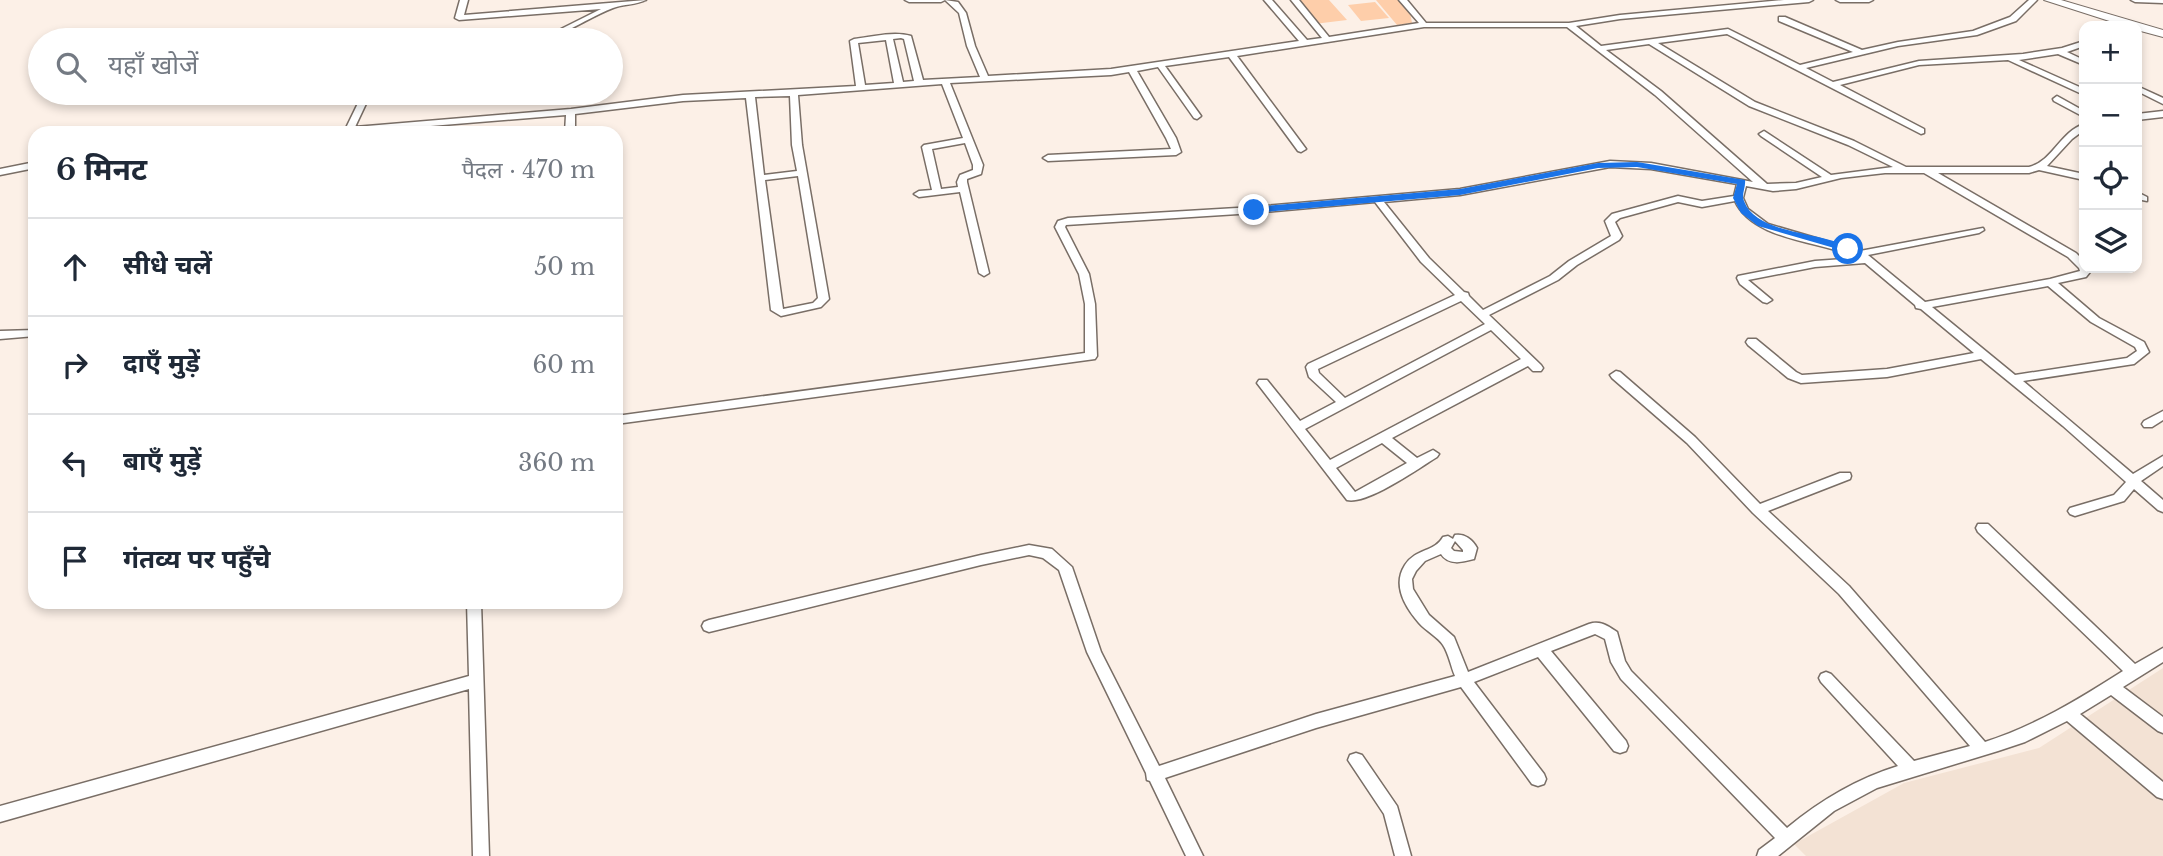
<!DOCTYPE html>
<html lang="hi">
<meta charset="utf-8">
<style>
:root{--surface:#fff;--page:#f6f6f7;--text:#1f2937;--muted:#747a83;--line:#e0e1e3}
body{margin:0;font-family:"Libre Baskerville","Noto Sans Devanagari",serif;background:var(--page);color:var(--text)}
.controls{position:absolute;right:21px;top:21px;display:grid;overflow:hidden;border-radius:14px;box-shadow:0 4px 10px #0003}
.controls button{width:63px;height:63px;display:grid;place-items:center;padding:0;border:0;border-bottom:2px solid var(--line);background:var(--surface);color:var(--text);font:35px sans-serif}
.stop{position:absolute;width:21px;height:21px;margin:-16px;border:5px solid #1a73e8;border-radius:50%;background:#fff}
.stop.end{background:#1a73e8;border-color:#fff;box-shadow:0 2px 7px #0008}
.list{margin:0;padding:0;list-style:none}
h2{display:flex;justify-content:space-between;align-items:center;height:91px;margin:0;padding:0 28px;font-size:30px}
h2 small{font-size:23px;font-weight:400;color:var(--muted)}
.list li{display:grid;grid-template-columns:46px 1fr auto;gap:21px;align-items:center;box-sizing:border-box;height:98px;padding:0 28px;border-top:2px solid var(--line)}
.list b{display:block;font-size:26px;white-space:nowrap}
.list em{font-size:23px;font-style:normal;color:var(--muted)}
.icon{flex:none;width:38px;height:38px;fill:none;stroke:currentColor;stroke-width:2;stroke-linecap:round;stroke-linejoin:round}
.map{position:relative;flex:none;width:2163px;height:856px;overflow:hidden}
.search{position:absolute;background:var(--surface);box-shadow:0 4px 10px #0003;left:28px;top:28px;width:595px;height:77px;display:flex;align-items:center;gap:18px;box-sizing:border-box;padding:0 24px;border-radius:38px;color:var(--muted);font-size:26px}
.panel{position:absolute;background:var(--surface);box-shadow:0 4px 10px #0003;left:28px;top:126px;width:595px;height:483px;border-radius:21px}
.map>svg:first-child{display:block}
.built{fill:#f3e2d4}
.green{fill:#feceaa}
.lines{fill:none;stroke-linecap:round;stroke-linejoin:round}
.street-casing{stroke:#796e66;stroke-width:3}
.secondary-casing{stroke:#796e66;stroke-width:2}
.street{fill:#fff;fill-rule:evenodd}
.secondary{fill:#fff;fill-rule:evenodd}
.route{fill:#1a73e8}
</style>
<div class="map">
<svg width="2163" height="856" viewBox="0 0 2163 856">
<rect width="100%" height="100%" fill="#fcf0e7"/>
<path class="built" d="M2163,668v188h-357l-12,-12 110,-61 135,-35z"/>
<path class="green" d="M1292,0h37l18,20 -33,4z
M1376,0h23l11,12 2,11 -15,2z
M1375,2l14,16 -28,3 -13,-16z"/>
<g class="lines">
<defs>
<path id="street" d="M460,0h8l-4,15 182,-15c-10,5 -22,4 -33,8 -36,14 -52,34 -95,32l41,-10 42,-21 -142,11 -4,-2z
M905,0h40l-4,2h-32z
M945,0l13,2 8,11 9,33 13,30 123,-7 188,-28 -35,-41h8l35,40 15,-2 -31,-38h8l30,37 90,-14 -20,-23h8l19,23h143l51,-8 164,-15h29l-4,2 -189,17 -44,7 25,20 127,-17 72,36 53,-13 -74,-31v-4h6l77,33 36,-8 75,-11 37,-14 19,-17h8l-21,21 -39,14 -79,11 -92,22 27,14 86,-21 104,-7 39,-6 22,-7v5l-17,6 17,8v5l-26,-11 -39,6 65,29v6l-76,-35 -89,5 -79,20 84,44v4l-3,1 -194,-100 -69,9 97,59 99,39 52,26h123c24,-6 31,-35 55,-43v6l-12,9 -25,27 37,8v6l-45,-10 -10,3h-91l138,80 8,8v7h5l1,4 -4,5 -28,6 41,35 45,24 5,10 -15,12 -111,17 110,93 30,-18v10l-22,15 22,19v12l-5,-2 -24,-21 -10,12 -49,15 -5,-2 -2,-3 2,-3 44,-13 12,-13 -63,-56 -82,-67 -94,18 -86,6 -13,-5 -40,-33 -2,-3 2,-3h8l40,33 6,3 85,-6 87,-16 -53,-44 -5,-1 -1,-3 -50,-42 -50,4 -67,13 24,20 -5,3 -4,-1 -23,-18 -3,-6 1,-2 77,-15 43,-3c-36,-17 -105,-17 -123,-57l-33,6 -24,-5 -58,16 -5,4 7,14 -3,4 -42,25 -19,15 -69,35 52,50 2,3 -2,3h-8l-5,-5 -136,72 25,20 16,-8 6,4 -2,3c-18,11 -70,48 -90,43l-90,-117 2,-3h8l33,41 36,-19 -27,-25 -3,-10 2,-3 147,-69 -34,-33 -46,-60 -121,11 -188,12 -1,2 24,47 6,30 2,52 -2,3 -479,65v-8l469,-63v-49l-6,-30 -24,-47 3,-6 10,-3 186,-11 206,-18 150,-28 41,2 102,19 -98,-87 -88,-68h-143l-187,29 69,93 -5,3 -3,-1 -69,-94 -64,9 36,50 -4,3 -3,-1 -36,-51 -21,4 39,67 5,14 -5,3 -128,6 -5,-3 5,-3 123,-6 -5,-11 -37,-66 -18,3 -161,8 33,82 -2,9 -14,5v3l22,91 -5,3 -5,-3 -19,-81 -41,5 -5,-3 5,-3 13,-1 -10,-43 2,-2 39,-7 -21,-54 -144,11 4,50 27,154 -8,8 -40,9 -10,-6 -25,-212 -63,3 -108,13v19h-10l1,-18 -221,18h-38l5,-3 34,-2 17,-35h8l-16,34 216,-18 112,-14 173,-9 -6,-45 4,-2c18,-2 39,-8 57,-3l12,44 57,-3 -13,-31 -8,-33zM901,38l3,1 10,42 -11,1 -10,-43zM886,40l8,43 -29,2 -7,-42zM1649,44l100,62 99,39 45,22 -62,8 -67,-44 -5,3 2,2 61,41 -26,6 -29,1 -106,-93 -55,-41zM790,96l2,49 5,26 -33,4 -9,-78zM965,143l8,22v5l-13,5 -3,7 1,5 -17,2 -9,-40zM1610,167l41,2 86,15 -3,12 -32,5 -24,-5 -66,18 -7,7 6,15 -42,25 -19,15 -67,34 -14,-14 -1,-3 -4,-1 -35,-34 -45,-56 76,-7zM1885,173h39l144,84 11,11 1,3 -30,8 -125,23 -57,-47 111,-22 5,-3 -1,-2 -123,23 -92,-27 -20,-15 -5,-11 3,-12 27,5 23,-2 45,-11zM798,176l20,122 -5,5 -30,6 -18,-129zM2048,286l43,36 44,25 2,4 -10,7 -112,17 -83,-68zM1461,301l24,23 -140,74 -26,-25 -1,-4zM1491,330l30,29 -191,101 -25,-31zM1382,443l25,20 -52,29 -19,-24z
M1836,0h37l-4,2h-29z
M2131,0h32v3l-28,-1z
M2117,22l4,2 -1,2h-11z
M2137,86l26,12v6l-26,-13z
M2057,96l27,15v6l-30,-16 -1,-2z
M2163,111v6l-26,3v-6z
M35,162v6l-35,7v-6z
M2137,192l10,5v4l-10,-2z
M35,330v6l-35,3v-8z
M1616,371l4,1 75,65 65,67 80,-31h10l1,3 -1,3 -82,32 81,75 136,156c50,-16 94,-43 138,-71l-145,-139 -2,-4 2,-4h10l147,140 28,-16v14l-40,25 40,30v16l-5,-2 -47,-36 -31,19 83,68v17l-6,-2 -90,-76 -42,21 -27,9 -121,37 -43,23 -56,45h-21l2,-6 16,-12 -154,-159 -10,-17 -6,-23 -10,-5 -44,17 75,90 2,5 -2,5 -6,2 -6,-2 -76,-94 -64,25 70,92 2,5 -2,5 -6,2 -6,-2 -71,-97 -145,41 -151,50 38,78h-17l-36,-75 -3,-1 -1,-7 -59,-121 -28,-82 -16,-12 -14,-3 -48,10 -272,67 -5,-2 -2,-4 2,-4 5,-2 272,-65 48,-10 23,4 20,18 29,85 58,114 157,-52 139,-38c-4,-9 -6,-22 -12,-31 -5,-8 -17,-14 -24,-22 -14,-16 -27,-38 -14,-58 11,-17 30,-13 38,-28l5,-1 5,3 2,-4c9,-2 18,5 22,13l-3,11c-11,3 -25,7 -33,-5l-16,7 -9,10 -4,8 1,10 16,26 25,22 14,35 121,-48c11,-4 19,2 28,8l8,29 6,10 156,157c34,-28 69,-49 111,-62l-77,-84 -2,-4 2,-4 5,-2 5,2 83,87 56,-15 -131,-152 -86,-81 -66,-70 -75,-65 -2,-3zM1455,541l8,9v2l-9,-1 -3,-3z
M2163,411v9l-11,7h-8l-2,-3 2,-3z
M467,602h14l8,254h-16l-4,-167 -469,133v-16l469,-130z
M1356,753l6,2 35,51 14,50h-16l-11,-42 -36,-54 2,-5z"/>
<path id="secondary" d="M2044,0h17l102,30v7l-26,-7v-4h-12z"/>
</defs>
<use href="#street" class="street-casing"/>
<use href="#secondary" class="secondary-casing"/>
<use href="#street" class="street"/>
<use href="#secondary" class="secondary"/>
</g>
<path class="route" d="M1637,162l108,18c1,7 -4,15 -1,21 13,35 81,30 108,48l-4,3 -90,-26 -17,-13 -8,-15 4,-14 -100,-17 -39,1 -138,27 -206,18 -4,-3 4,-3 206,-18 138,-26z"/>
</svg>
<div class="controls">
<button>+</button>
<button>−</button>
<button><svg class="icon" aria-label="locate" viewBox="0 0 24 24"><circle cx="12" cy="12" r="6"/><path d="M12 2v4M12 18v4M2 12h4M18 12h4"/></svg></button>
<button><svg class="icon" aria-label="layers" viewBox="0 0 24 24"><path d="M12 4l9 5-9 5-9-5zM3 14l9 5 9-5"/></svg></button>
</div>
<div class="stop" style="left:1848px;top:249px"></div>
<div class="stop end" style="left:1254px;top:210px"></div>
<div class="search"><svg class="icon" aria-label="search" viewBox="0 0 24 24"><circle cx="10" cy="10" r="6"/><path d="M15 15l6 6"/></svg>यहाँ खोजें</div>
<section class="panel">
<h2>6 मिनट<small>पैदल · 470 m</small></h2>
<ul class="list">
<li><svg class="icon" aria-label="ahead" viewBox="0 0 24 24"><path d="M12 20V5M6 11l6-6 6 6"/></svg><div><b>सीधे चलें</b></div><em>50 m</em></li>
<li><svg class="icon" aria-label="right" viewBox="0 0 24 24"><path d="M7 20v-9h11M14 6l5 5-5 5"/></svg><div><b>दाएँ मुड़ें</b></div><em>60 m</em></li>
<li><svg class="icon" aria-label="left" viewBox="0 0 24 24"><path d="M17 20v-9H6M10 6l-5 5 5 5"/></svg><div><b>बाएँ मुड़ें</b></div><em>360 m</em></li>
<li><svg class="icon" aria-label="arrive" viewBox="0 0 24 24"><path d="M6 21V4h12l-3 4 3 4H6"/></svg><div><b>गंतव्य पर पहुँचे</b></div></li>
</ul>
</section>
</div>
